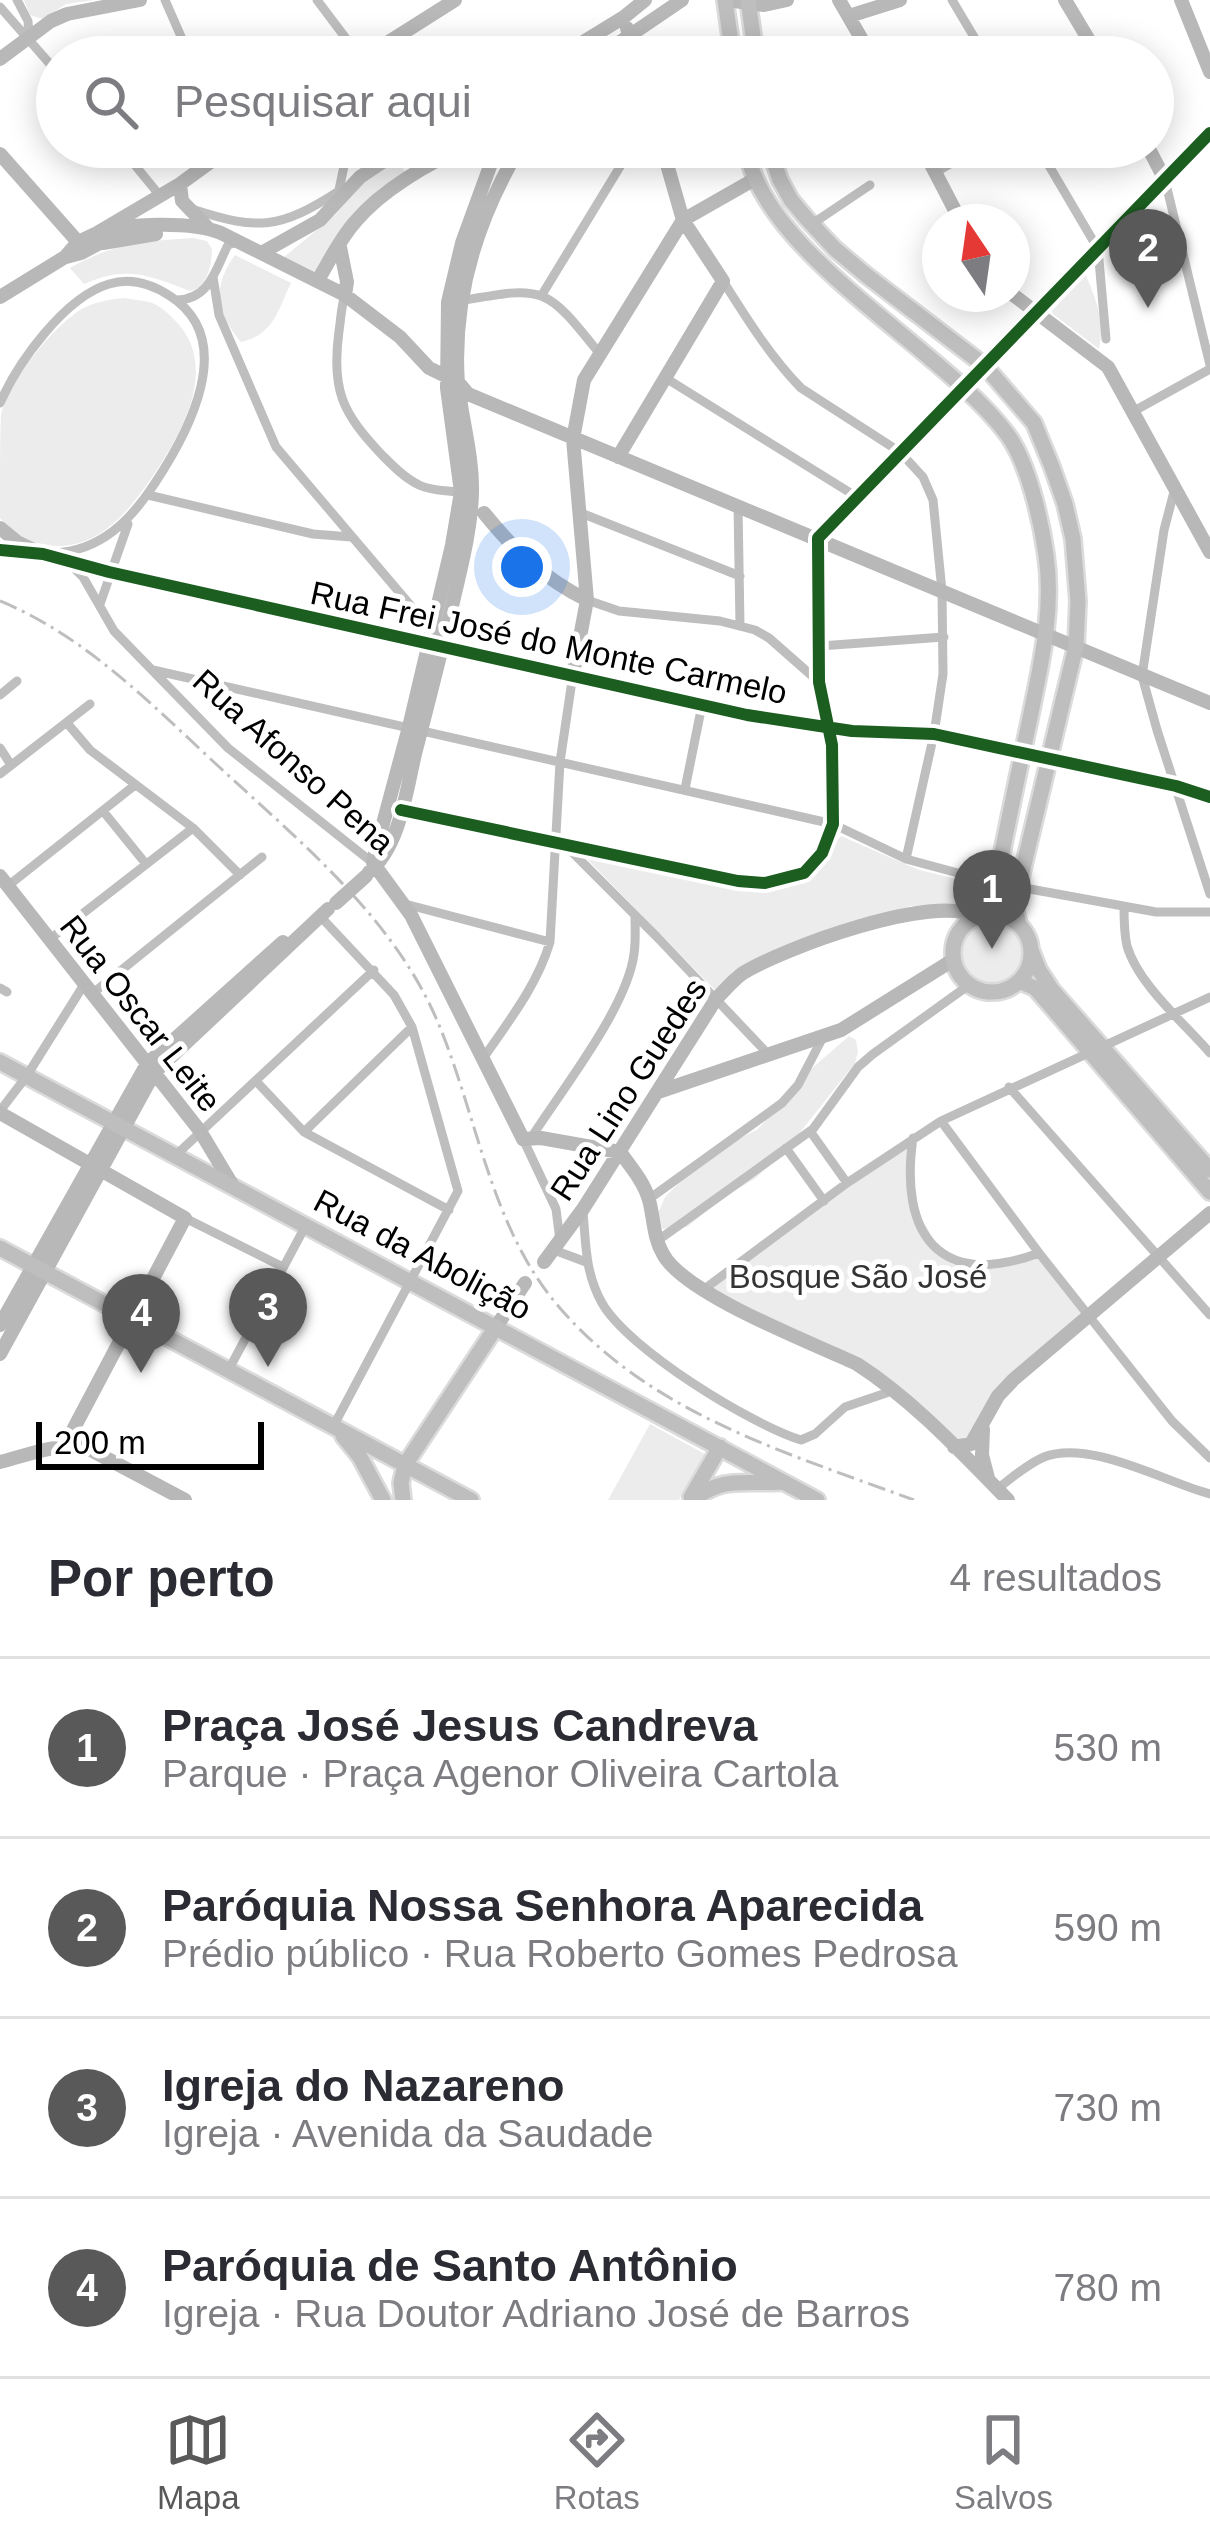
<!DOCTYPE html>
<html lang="pt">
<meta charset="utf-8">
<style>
:root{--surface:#fff;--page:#f7f7f7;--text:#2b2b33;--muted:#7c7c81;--line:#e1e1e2;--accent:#595959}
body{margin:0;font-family:Helvetica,sans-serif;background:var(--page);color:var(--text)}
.compass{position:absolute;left:922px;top:204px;width:108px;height:108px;border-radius:50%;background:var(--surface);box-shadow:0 6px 30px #0003;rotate:347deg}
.scale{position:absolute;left:36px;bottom:30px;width:228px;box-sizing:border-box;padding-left:12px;border:6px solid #000;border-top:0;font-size:33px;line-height:42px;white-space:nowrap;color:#000;-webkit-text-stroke:9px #fff;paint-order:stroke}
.you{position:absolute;left:522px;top:567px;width:42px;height:42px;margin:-30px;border:9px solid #fff;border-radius:50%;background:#1a73e8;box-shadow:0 0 0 18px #1a73e833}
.badge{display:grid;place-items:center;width:78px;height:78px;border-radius:50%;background:var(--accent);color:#fff;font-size:39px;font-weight:700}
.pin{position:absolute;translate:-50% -99px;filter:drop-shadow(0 3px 6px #0008)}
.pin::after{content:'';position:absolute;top:63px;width:42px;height:36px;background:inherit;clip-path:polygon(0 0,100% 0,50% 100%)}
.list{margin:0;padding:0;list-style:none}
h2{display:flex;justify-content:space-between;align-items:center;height:156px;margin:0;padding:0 48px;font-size:51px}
h2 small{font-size:39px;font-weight:400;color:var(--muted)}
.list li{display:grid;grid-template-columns:78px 1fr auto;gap:36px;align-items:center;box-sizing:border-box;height:180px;padding:0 48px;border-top:3px solid var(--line)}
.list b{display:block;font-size:45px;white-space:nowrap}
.list p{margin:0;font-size:39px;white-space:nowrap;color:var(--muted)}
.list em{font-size:39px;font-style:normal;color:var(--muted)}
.icon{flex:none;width:66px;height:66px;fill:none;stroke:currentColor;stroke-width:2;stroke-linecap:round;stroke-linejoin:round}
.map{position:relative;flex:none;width:1210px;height:1500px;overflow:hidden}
.search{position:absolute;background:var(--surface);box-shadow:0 6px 30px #0003;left:36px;right:36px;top:36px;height:132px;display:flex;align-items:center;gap:30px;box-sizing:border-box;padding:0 42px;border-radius:66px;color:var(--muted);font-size:45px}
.sheet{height:876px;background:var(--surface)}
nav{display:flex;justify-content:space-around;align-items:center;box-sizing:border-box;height:168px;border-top:3px solid var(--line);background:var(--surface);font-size:33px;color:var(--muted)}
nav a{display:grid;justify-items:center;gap:6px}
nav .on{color:var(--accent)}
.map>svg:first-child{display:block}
.green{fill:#ececec}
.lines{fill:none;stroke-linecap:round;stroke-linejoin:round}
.primary-casing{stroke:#dbdbdb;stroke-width:20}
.street{stroke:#bebebe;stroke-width:9}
.secondary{stroke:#b8b8b8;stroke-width:14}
.primary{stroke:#bebebe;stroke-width:15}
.rail{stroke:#bebebe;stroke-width:3;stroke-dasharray:18 6 3 6;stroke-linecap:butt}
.secondary-bridge{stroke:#b8b8b8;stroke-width:14}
.cycleway-casing{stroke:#fff;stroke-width:20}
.cycleway{stroke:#1b5e20;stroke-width:12}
.labels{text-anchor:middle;stroke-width:10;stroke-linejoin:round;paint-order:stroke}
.street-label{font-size:33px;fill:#000;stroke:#fff}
.park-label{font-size:33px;fill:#333;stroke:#fff}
</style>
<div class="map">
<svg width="1210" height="1500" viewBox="0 0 1210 1500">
<rect width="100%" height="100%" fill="#fff"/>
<path class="green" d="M24,0h70l-28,4 -23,15 -13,-4z
M398,160l8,14 -88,99 -34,-16 51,-42 27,-32z
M193,238l14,3 5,8c0,15 -5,40 -22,42 -41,-16 -64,-26 -106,-7l-14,-16c44,-25 74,-27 123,-30z
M235,255l56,28c-14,29 -17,51 -50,59 -25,-30 -29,-55 -6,-87z
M1085,273c11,26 20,48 14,76l-46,-35 -3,-6z
M125,298c8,2 19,2 27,5 12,5 21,15 29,24 33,43 4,99 -21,138 -28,43 -64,94 -123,78 -15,-4 -27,-12 -37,-25 0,-27 0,-81 1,-104 9,-34 50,-85 79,-104 14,-8 29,-11 45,-12z
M841,836l78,34 68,16 2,7 -11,10 -68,3 -135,47 -43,19 -15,20 -129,-132 3,-5c52,12 178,54 223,20 13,-10 15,-28 27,-39z
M958 952a34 34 0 1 1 68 0a34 34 0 1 1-68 0Z
M849,1036l7,4 2,12 -3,11 -61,77 -38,38 -32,19 -37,30 -24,2 -8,-9 10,-23 19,-19 40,-31 34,-18 52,-59z
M913,1138l-2,63 30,51 31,13 67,-12 50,63 -76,64 -51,68 -89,-73 -170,-85z
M650,1424l55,30 -26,46h-71z"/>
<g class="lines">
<defs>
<path id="primary" d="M725,0l8,57
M748,0l8,57
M746,147c16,107 196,200 261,287 21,28 34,86 39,121 8,55 -5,109 -16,163 -12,57 -24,113 -35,170l-4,12 -13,16
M769,147l11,33 11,20 16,19 28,30 31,26 119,91 49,57 18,44 13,37 8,35 5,62 -2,45 -55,231 -6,31 4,17
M953 953a39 39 0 1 1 78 0a39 39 0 1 1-78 0Z
M1031,950l8,20 13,20 158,180
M1019,981l16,7 8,9 167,195
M0,1062l817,438
M0,1248l471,252
M343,1436l17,21 23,43
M691,1497l29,-50
M403,1500l-2,-17 4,-18 91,-138
M693,1500c31,-25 52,-15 88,-18"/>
</defs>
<use href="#primary" class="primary-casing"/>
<path class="street" d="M17,0l11,21 1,18
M165,0l25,57
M317,0l43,57
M952,0l34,57
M0,7l57,65
M391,57l13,-21
M120,147l41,50
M1038,147l60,102 8,90
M936,172l43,-25
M1165,180l45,185
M342,195l-3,-5 9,-43
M192,209c67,22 88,20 147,-18
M812,224l58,-39
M213,277l6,38 57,132 135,159 6,22
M723,281c24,38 47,75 78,107l99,64 23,25 10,23 9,91 1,83 -9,60 -28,125
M543,293l89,-146
M345,295c-4,12 -4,24 -6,36 -8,59 3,82 44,125 11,11 22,22 36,29 15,7 30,5 45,8
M177,300c33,-1 38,-30 51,-55l9,-3
M459,301c85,-15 86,-16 140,52
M664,377l193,120
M0,403c18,-41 65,-106 109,-119 22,-7 43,0 61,12 69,44 18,137 -15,187 -24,37 -54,68 -101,70
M1134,411l76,-42
M1175,488l-11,42 -22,146 15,54 53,164
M148,495l165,39 38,3
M738,506l2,119
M581,513l159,63
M67,561l16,16 31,54 114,117 145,115
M587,600l32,11 101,10 35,9 14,8 50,44
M100,604l28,-80
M820,646l124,-9
M153,670l680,154 73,35 89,24
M0,695l17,-14
M67,723l23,27 103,78 47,47
M0,748l11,17
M1048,757l128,29 34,11
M0,774l90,-70
M685,789l17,-84
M103,811l43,53
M402,811l336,70 27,2 39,-10 18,-20 11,-29 -1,-79 -13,-63 -1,-144
M571,851l86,86 111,117
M9,885l126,-100
M1019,887l137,25h54
M405,904l145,38
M1124,907c0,13 0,26 3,39 11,38 57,77 83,107
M319,915l75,80 18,32 46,164 -125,236
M50,939l143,-111
M0,988l7,4
M93,993l169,-136
M482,1060c26,-38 55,-74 68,-118l10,-180 13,-88
M256,1081l48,51 145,78
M1009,1087l201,228
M0,1111l26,-34 59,-94
M941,1121l98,132 133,168 38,37
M810,1131l37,52
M304,1132l108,-105
M531,1138c30,-47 96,-130 103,-184 2,-13 1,-27 1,-39
M913,1138c-14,96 26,152 126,115
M523,1139l33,70 4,32
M786,1148l38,53
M176,1155l198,-185
M649,1199l133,-96 16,-18 24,-46
M583,1212c3,32 2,61 19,91 26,46 148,121 199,137l14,-6 30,-27 47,-16
M185,1218l98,49
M657,1241l156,-112 45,-62 15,-13 96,-69
M554,1250l32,12
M703,1290l144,-107 94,-62 269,-124
M228,1371l78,-146
M997,1489c15,-11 30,-25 47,-32 45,-18 121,25 166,37"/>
<path class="secondary" d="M727,0l37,5 23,-5
M839,0l33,57
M1065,0l34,57
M1181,0l29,72
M849,16l51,-16
M627,28l8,29
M365,57l90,-57
M559,57l65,-40 21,-17
M598,57l84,-57
M0,59l51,-38 16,-7 73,-14
M922,147l39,75
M1148,147l17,33
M0,154l78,88
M180,184l2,17 25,26
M97,233c29,-10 95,-12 124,0l124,62 55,42 29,31 29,14 10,12 742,309
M103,243l53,-9
M340,247l7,35 -2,13
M263,252l57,-32 40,-43 45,-30
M66,257l15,-4 30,-16
M318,280c12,-20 22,-41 37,-58 26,-31 75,-61 113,-75
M1012,294l96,73 102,185
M0,297l65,-40 13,-15 19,-9 83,-49 51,-37
M618,457l105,-176 -40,-61 -21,-73
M484,513c30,37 60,66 103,87
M0,528l17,14 15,7
M818,538l392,-405
M0,550l43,4 66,18 638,143 105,16 82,3 114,23
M573,674l14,-74 -14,-161 11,-59 99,-160 72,-41
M373,861l36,-134 43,-182 9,-53 -14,-104 1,-86 14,-59 35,-96
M373,863l38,52 112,224 18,-1 79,14c11,15 24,30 29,48 5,18 4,37 14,54 21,40 149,89 194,110 56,36 104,88 151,136
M369,872c31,-26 37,-80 46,-118 13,-50 26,-101 38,-152 8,-35 18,-72 19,-109 1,-37 -10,-72 -14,-109 -6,-84 19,-165 62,-237
M0,876l200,255 33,55
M658,1092l183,-62 112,-70
M0,1113l185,105 -120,227
M544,1262l39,-53 133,-210c9,-9 17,-19 27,-26 41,-25 192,-81 234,-56
M0,1325l147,-261 136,-122
M496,1327l29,-44
M0,1354l154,-281 174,-164
M983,1429l-1,26 6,23
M954,1447l17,-3 27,-48 15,-16 197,-167
M0,1462c29,-7 60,-21 89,-13l96,51"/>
<use href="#primary" class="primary"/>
<path class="rail" d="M0,601c85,35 150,102 216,163 83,77 179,154 223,261 39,94 52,203 120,282 92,107 228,146 355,193"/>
<path class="secondary-bridge" d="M336,903l30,-27"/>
<defs>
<path id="cycleway" d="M0,550l43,4 66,18 638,143 105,16 82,3 242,52 34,11
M401,810l337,71 27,2 39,-10 18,-20 11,-29 -1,-79 -13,-63 -1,-144 392,-405"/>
</defs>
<use href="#cycleway" class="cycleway-casing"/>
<use href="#cycleway" class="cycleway"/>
</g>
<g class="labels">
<g class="street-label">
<text transform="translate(549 642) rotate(12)" y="12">Rua Frei José do Monte Carmelo</text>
<text transform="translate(294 761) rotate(42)" y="12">Rua Afonso Pena</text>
<text transform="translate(141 1013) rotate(52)" y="12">Rua Oscar Leite</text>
<text transform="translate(628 1089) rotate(-57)" y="12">Rua Lino Guedes</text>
<text transform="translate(423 1254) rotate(28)" y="12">Rua da Abolição</text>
</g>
<g class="park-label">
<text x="858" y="1288">Bosque São José</text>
</g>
</g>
</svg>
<svg class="compass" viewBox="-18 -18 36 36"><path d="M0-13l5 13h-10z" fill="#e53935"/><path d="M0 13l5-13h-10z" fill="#7c7c81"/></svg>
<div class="scale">200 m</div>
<div class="you"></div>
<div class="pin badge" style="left:992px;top:949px">1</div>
<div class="pin badge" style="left:1148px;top:308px">2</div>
<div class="pin badge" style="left:268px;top:1367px">3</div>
<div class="pin badge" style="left:141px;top:1373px">4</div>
<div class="search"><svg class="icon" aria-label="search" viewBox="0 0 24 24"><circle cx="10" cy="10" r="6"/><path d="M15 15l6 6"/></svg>Pesquisar aqui</div>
</div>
<section class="sheet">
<h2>Por perto<small>4 resultados</small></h2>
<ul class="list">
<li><span class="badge">1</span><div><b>Praça José Jesus Candreva</b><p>Parque · Praça Agenor Oliveira Cartola</p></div><em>530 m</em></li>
<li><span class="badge">2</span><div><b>Paróquia Nossa Senhora Aparecida</b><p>Prédio público · Rua Roberto Gomes Pedrosa</p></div><em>590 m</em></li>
<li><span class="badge">3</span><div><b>Igreja do Nazareno</b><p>Igreja · Avenida da Saudade</p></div><em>730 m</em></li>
<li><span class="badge">4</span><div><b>Paróquia de Santo Antônio</b><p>Igreja · Rua Doutor Adriano José de Barros</p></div><em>780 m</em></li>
</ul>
</section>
<nav>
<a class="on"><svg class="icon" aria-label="map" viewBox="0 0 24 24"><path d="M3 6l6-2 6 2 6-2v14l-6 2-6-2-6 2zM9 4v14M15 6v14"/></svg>Mapa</a>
<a><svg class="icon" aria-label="directions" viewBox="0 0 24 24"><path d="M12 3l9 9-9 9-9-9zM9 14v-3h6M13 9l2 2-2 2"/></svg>Rotas</a>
<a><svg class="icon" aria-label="saved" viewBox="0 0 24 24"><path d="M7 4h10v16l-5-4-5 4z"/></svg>Salvos</a>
</nav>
